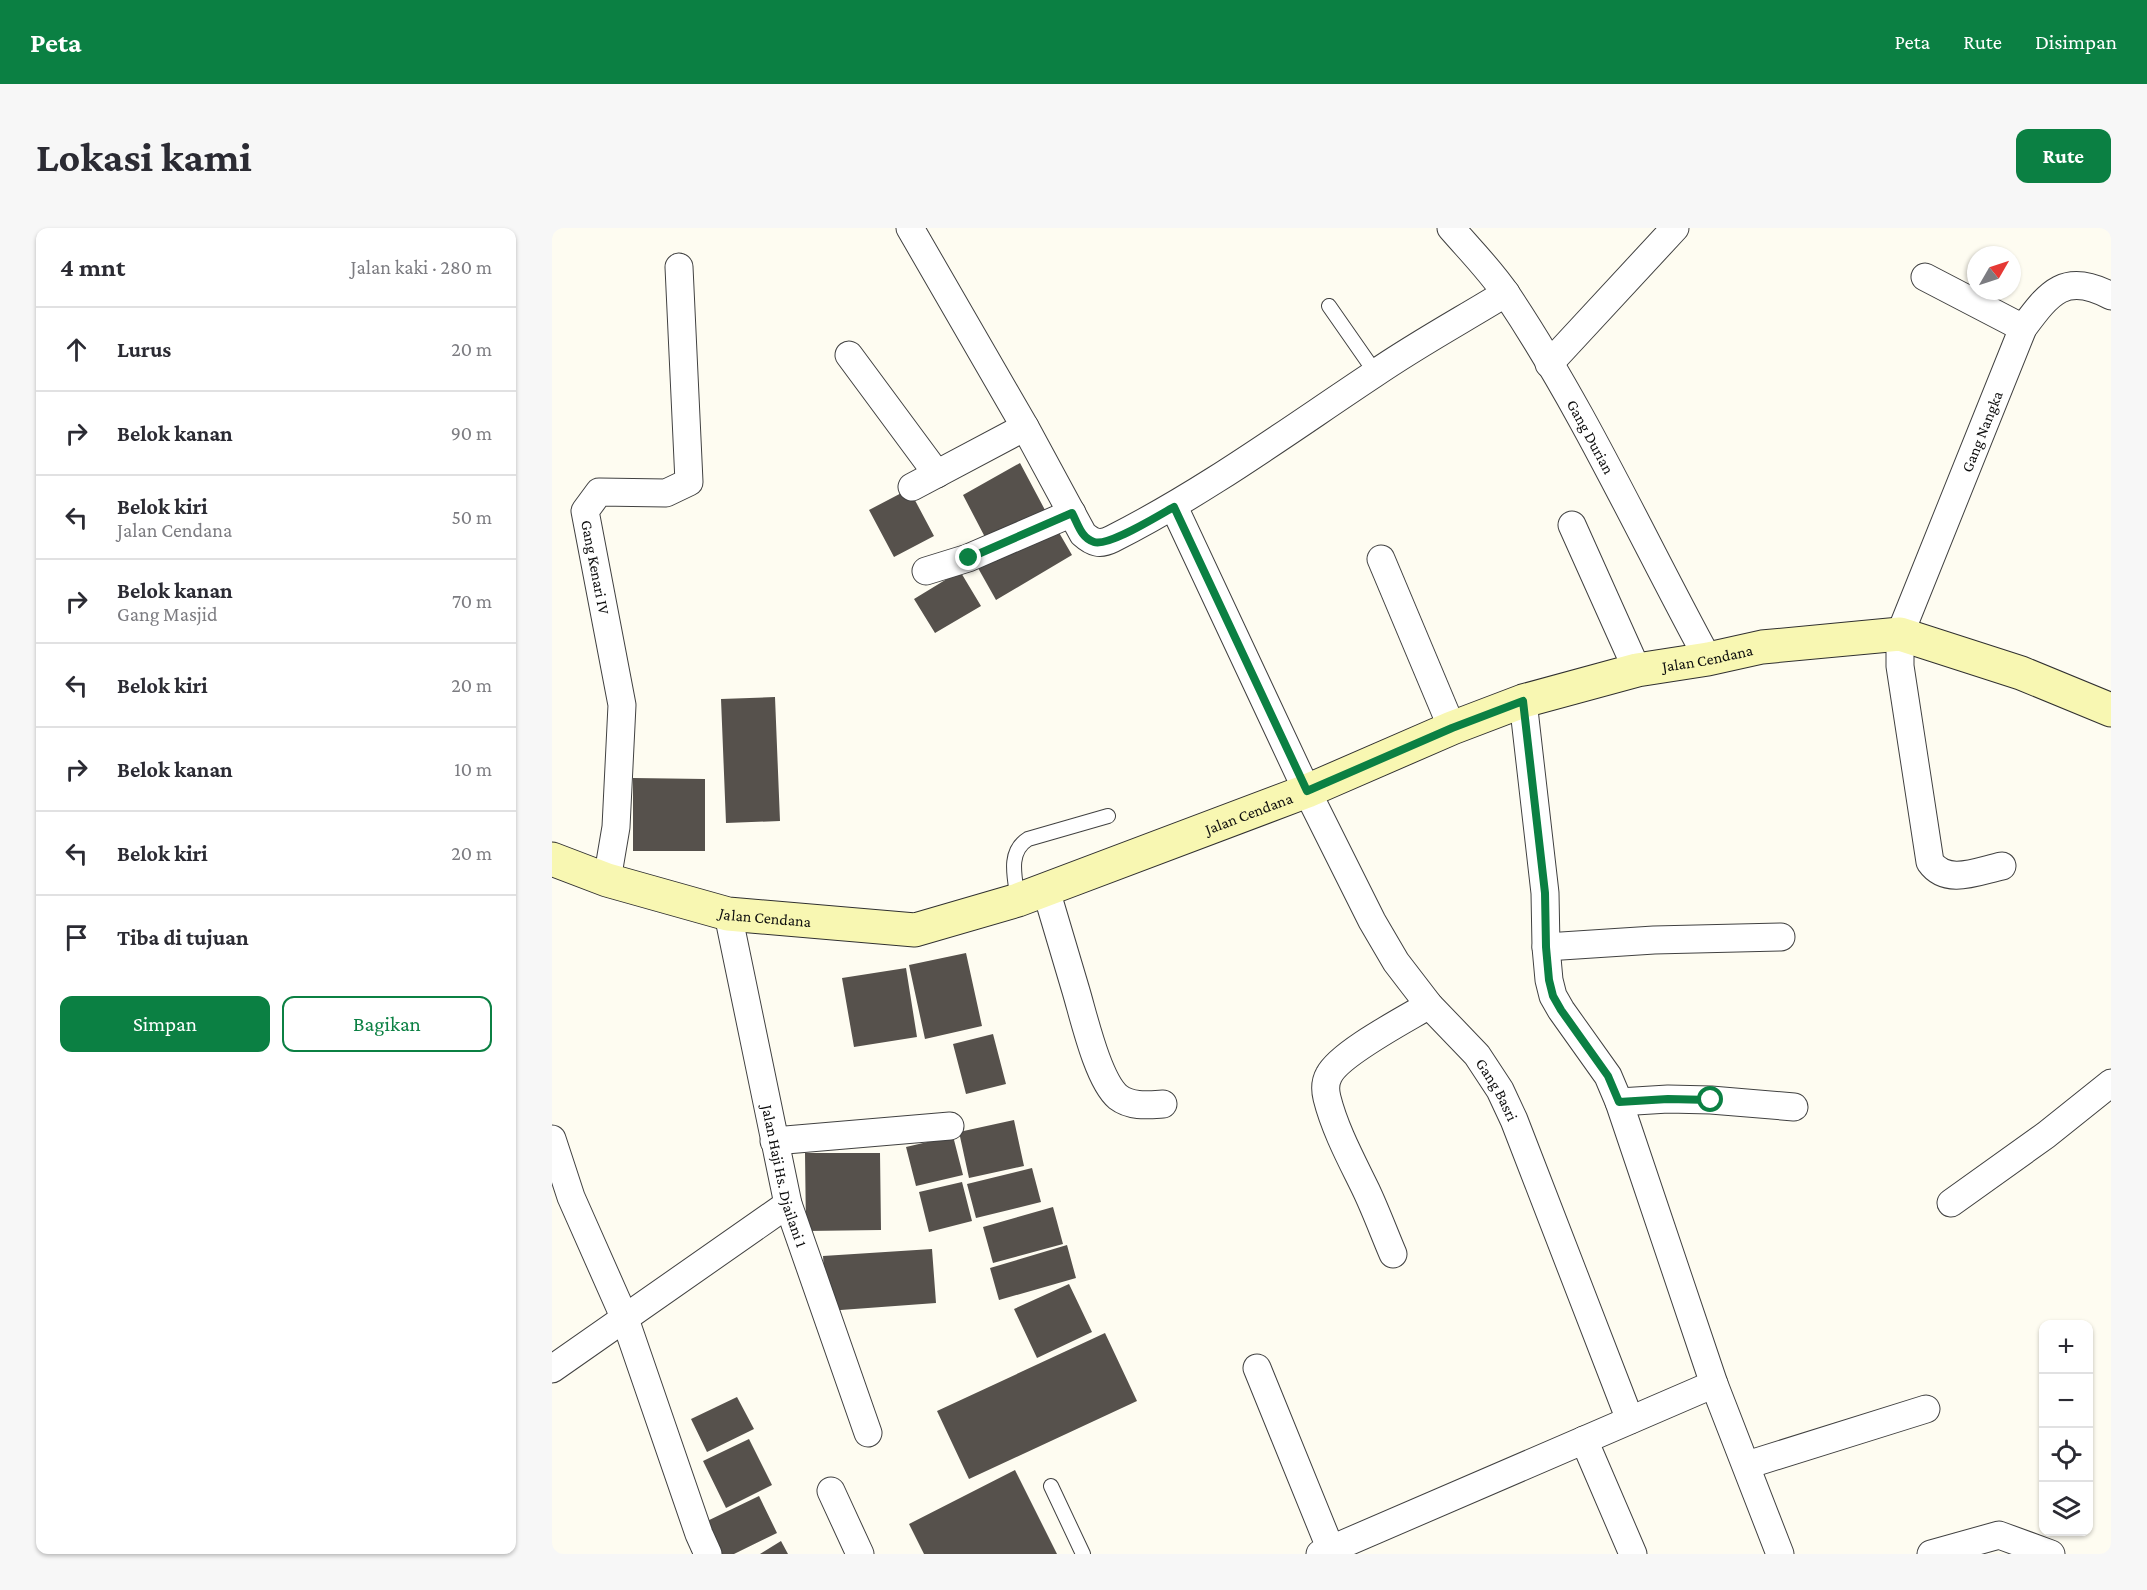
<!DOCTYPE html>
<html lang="id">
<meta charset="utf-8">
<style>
:root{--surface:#fff;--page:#f7f7f7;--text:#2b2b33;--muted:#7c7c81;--line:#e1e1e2;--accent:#0b8043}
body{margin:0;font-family:"Crimson Pro",serif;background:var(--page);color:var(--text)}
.controls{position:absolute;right:18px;bottom:18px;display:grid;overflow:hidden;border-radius:12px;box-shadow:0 2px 4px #0004}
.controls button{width:54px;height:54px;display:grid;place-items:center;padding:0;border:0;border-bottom:2px solid var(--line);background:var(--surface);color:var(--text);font:30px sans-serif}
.compass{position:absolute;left:1415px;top:18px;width:54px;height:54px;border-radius:50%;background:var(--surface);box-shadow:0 2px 4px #0004;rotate:51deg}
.stop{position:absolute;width:18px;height:18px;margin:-14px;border:4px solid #0b8043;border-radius:50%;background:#fff}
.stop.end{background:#0b8043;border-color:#fff;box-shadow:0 2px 6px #0008}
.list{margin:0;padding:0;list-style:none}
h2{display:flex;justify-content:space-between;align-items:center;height:78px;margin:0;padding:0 24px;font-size:26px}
h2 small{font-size:20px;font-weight:400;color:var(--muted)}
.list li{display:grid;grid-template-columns:39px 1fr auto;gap:18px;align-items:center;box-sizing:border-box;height:84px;padding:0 24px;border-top:2px solid var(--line)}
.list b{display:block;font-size:22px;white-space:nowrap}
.list p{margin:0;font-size:20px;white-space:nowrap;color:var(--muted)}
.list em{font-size:20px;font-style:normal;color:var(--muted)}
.actions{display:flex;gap:12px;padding:18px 24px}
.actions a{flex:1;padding:14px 0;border:2px solid var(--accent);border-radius:12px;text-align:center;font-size:21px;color:var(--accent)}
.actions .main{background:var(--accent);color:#fff}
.icon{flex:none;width:33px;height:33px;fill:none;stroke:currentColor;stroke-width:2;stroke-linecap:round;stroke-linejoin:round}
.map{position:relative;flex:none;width:1559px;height:1326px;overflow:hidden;border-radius:12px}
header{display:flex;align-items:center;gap:36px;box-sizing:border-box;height:84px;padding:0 30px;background:var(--accent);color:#fff}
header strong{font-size:28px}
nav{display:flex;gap:33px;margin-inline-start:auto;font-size:21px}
.intro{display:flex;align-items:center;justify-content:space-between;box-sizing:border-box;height:144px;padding:0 36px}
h1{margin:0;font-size:42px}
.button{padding:15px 27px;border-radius:12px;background:var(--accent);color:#fff;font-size:21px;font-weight:700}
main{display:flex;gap:36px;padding:0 36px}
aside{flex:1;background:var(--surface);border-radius:12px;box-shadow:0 2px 4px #0004}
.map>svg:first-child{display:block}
.building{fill:#56514c}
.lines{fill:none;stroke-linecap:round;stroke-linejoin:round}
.lane-casing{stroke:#414141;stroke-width:16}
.street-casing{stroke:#414141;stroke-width:29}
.secondary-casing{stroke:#303030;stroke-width:35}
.lane{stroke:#fff;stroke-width:14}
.street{stroke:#fff;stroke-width:27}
.secondary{stroke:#f8f7b2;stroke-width:33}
.route{stroke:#0b8043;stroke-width:8}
.labels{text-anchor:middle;stroke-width:6;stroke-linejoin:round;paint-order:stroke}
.street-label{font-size:16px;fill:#0e0e0e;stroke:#fff}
</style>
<header>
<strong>Peta</strong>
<nav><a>Peta</a><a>Rute</a><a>Disimpan</a></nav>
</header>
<div class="intro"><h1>Lokasi kami</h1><a class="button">Rute</a></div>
<main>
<aside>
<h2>4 mnt<small>Jalan kaki · 280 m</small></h2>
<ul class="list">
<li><svg class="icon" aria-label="ahead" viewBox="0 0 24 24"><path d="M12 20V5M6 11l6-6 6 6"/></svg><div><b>Lurus</b></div><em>20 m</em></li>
<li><svg class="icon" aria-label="right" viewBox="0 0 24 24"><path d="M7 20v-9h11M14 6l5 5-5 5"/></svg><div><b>Belok kanan</b></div><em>90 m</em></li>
<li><svg class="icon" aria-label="left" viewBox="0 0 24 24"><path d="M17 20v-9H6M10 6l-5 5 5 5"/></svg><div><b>Belok kiri</b><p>Jalan Cendana</p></div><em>50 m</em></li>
<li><svg class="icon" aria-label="right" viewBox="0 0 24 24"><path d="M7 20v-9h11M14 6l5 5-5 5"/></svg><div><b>Belok kanan</b><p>Gang Masjid</p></div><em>70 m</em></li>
<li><svg class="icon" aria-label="left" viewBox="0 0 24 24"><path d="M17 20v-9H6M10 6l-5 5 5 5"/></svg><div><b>Belok kiri</b></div><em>20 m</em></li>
<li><svg class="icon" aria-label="right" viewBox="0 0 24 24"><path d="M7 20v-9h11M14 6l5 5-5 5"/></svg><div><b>Belok kanan</b></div><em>10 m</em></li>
<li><svg class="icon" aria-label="left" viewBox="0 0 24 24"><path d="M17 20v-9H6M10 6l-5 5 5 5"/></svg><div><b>Belok kiri</b></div><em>20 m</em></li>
<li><svg class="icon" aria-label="arrive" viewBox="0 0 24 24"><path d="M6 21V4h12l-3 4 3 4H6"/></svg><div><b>Tiba di tujuan</b></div></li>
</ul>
<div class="actions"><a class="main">Simpan</a><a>Bagikan</a></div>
</aside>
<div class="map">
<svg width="1559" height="1326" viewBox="0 0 1559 1326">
<rect width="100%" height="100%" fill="#fefcf1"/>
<path class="building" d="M468,235l25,47 -58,31 -24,-46z
M357,261l25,47 -40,21 -25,-47z
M502,296l18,31 -76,45 -18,-32z
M408,343l21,35 -46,27 -21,-34z
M223,469l5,124 -54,2 -5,-124z
M81,550l72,1v72h-72z
M414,725l16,73 -57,13 -16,-74z
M354,740l11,69 -63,10 -12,-69z
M441,806l13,50 -40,10 -13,-50z
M462,892l10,46 -55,12 -10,-46z
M401,908l10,39 -47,11 -10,-39z
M253,925h75l1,77 -75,1z
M480,940l9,34 -65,16 -9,-34z
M410,954l10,39 -43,11 -10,-40z
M501,979l10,37 -70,19 -10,-36z
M515,1017l9,33 -77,22 -9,-32z
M380,1021l4,54 -109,8 -4,-55z
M517,1056l23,48 -55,26 -23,-49z
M553,1105l32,68 -168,78 -32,-68z
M185,1169l17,32 -47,23 -16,-33z
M197,1211l23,46 -46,23 -23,-47z
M463,1242l42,84h-133l-15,-30z
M207,1268l18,37 -43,21h-19l-14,-30z
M229,1313l7,13h-28z"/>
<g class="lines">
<defs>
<path id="lane" d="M777,78l46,66
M466,672c-3,-22 -11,-48 10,-61l80,-23
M499,1258l32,68"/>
<g id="street">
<path d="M358,0l115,199 58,107c10,9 17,11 29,5 93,-47 176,-108 262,-165 42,-29 88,-54 132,-81"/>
<path id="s1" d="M899,0c19,22 40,43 56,67 77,115 135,243 201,364"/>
<path d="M1373,49l98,51"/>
<path d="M297,127l88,119"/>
<path d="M997,136l126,-136"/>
<path d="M360,259l113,-60"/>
<path id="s2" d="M622,279l133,284 65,130 24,41 33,43 48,50 23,35 14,30 116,300"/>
<path d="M1020,297l65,145"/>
<path d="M829,331l71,169"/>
<path d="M374,343l42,-13 104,-45"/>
<path d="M971,473l22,192 1,54 3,33 4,16 8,14 47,66 11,26 95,282 66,170"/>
<path id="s3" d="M1450,638c-24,5 -55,20 -72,-4l-30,-196v-32l123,-306c26,-35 42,-57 88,-32"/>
<path d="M55,652l9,-53 6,-122 -37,-194 14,-19 67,1 23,-11 -10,-215"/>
<path d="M494,662c10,33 20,67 30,101 8,27 22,89 42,106 13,10 30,8 45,7"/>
<path id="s4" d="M176,686l60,290 80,229"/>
<path d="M994,719l108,-7 127,-3"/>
<path d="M1067,874l49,-3 43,1 83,7"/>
<path d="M0,911l19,58 54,122 74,215 9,20"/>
<path d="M222,913l176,-15"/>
<path d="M1399,975l95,-68 65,-52"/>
<path d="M841,1026c-9,-21 -17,-43 -27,-64 -14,-29 -31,-60 -39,-92 -2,-8 -2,-16 2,-23 11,-22 77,-56 100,-70"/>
<path d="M705,1140l74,182"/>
<path d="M0,1141l236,-165"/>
<path d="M1032,1212l49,114"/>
<path d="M1195,1237l179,-56"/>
<path d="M279,1263l29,63"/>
<path d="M768,1326l394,-170"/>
<path d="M1379,1326l68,-19 52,19"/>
</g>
<g id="secondary">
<path id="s5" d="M0,631l55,21 121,34 187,16 103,-30 289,-109 145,-63 71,-27 114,-31 71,-11 54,-12 138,-13 121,39 90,37"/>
</g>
</defs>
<use href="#lane" class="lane-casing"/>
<use href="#street" class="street-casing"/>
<use href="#secondary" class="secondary-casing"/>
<use href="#lane" class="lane"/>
<use href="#street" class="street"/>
<use href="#secondary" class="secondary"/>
</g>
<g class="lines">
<path class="route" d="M417,330l103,-45c6,11 9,25 22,29 15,5 65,-27 80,-35l133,284 145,-63 71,-27 22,192 1,54 3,33 4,16 8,14 47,66 11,26 49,-3 43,1"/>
</g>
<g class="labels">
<g class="street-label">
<text dy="6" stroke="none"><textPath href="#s3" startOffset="526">Gang Nangka</textPath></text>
<text dy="6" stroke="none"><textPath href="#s1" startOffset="252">Gang Durian</textPath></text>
<text transform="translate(44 339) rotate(79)" y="6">Gang Kenari IV</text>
<text dy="6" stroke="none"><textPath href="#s5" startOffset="1212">Jalan Cendana</textPath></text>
<text dy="6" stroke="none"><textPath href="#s5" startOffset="726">Jalan Cendana</textPath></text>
<text dy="6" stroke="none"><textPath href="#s5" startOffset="222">Jalan Cendana</textPath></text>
<text dy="6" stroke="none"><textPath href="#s2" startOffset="670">Gang Basri</textPath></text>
<text dy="6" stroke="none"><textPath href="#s4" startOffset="268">Jalan Haji Hs. Djailani 1</textPath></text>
</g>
</g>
</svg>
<div class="controls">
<button>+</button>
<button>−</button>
<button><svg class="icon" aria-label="locate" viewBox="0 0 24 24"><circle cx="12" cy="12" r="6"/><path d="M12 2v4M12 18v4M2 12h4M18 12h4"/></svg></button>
<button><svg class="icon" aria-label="layers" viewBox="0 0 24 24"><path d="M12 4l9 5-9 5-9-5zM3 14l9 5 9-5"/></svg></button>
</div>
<svg class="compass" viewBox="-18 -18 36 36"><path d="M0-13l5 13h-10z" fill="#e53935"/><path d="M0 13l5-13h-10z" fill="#7c7c81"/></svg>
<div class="stop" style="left:1159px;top:872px"></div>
<div class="stop end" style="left:417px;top:330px"></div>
</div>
</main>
